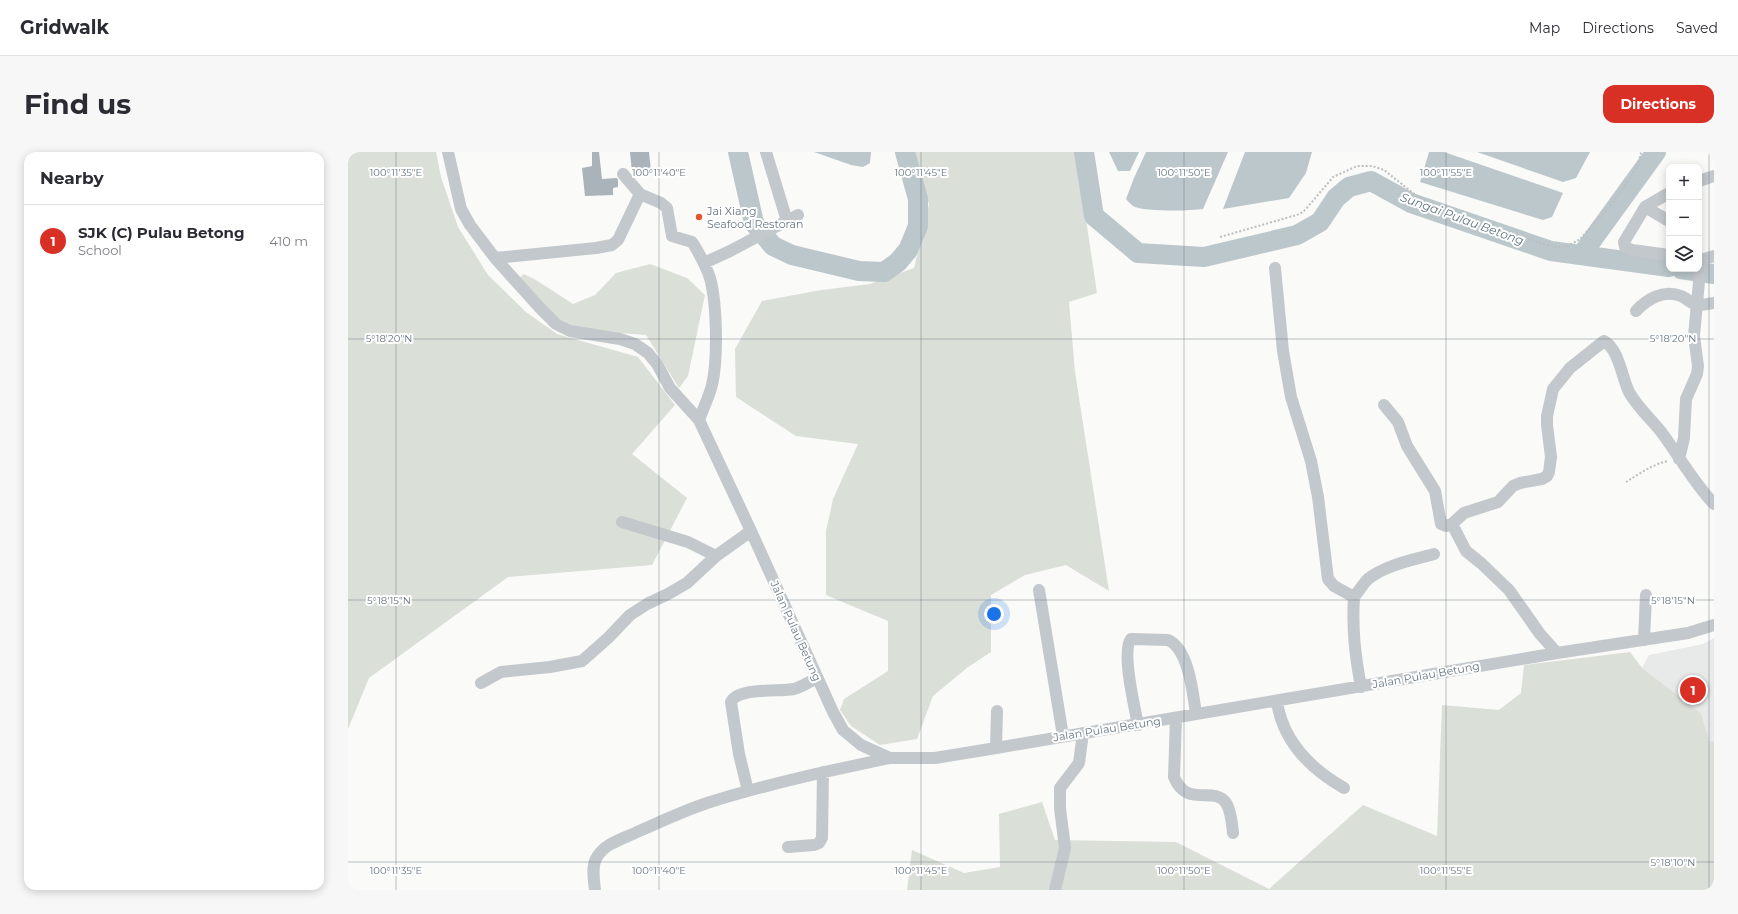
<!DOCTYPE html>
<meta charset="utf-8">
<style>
:root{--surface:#fff;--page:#f7f7f7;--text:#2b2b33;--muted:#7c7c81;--line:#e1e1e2;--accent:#d93025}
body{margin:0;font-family:Montserrat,sans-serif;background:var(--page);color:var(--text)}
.controls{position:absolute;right:12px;top:12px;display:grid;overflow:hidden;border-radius:8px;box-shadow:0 2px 10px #0003}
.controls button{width:36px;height:36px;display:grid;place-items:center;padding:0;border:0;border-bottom:1px solid var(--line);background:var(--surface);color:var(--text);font:20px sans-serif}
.you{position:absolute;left:646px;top:462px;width:14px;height:14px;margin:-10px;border:3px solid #fff;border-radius:50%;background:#1a73e8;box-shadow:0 0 0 6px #1a73e833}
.badge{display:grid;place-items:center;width:26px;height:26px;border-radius:50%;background:var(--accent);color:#fff;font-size:13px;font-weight:700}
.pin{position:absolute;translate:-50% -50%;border:2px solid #fff;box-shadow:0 1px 4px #0006}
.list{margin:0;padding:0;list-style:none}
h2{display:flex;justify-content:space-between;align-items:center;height:52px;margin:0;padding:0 16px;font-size:17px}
h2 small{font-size:13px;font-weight:400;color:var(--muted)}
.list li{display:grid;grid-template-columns:26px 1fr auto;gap:12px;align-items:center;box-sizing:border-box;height:72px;padding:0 16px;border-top:1px solid var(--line)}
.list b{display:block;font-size:15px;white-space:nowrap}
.list p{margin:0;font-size:13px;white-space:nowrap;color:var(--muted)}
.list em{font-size:13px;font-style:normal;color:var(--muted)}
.icon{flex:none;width:22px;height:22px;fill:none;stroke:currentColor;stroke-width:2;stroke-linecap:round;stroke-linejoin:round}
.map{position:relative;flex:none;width:1366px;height:738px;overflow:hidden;border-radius:12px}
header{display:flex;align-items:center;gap:24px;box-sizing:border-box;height:56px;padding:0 20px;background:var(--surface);border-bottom:1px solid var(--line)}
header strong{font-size:19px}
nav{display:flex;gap:22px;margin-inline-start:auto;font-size:14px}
.intro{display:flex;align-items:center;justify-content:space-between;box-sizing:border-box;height:96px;padding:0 24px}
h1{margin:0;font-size:28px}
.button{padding:10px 18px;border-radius:12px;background:var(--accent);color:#fff;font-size:14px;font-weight:700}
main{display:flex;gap:24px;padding:0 24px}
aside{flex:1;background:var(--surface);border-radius:12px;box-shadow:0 2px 10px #0003}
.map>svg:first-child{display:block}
.built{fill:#e8e9e9}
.green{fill:#dadfd7}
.water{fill:#bbc7cb}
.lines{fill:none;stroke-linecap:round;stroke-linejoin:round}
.river{stroke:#bbc7cb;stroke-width:20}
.building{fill:#aab3b9}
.path{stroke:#bbbfc2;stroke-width:2;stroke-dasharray:2 2;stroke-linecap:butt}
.minor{stroke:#c3c8cc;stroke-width:12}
.ticks{fill:none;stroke:#657683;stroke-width:1;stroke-opacity:0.45}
.poi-dot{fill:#e4572e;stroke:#fff;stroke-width:1.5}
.labels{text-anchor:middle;stroke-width:4;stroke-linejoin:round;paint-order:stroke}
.poi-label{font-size:11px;fill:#657683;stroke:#fff;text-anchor:start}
.street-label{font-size:11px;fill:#657683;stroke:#fff}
.water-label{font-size:12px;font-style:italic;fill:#60757c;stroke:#fff}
.ticks-label{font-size:10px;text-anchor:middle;fill:#657683;stroke:#fff;stroke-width:4;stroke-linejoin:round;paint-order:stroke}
</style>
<header>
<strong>Gridwalk</strong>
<nav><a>Map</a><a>Directions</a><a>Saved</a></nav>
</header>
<div class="intro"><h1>Find us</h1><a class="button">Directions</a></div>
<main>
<aside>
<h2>Nearby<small></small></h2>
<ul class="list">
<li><span class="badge">1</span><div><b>SJK (C) Pulau Betong</b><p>School</p></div><em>410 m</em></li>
</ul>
</aside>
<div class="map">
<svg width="1366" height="738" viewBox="0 0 1366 738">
<rect width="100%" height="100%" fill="#fafaf8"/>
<path class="built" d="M1366,486v104h-5l-8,-29 -59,-45 7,-13 54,-11z"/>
<path class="green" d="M0,0h88l5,25 17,50 30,48 38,37 31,22 81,23 37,48 -43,49 55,44 -35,67 -144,12 -139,101 -21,51z
M561,0h167l21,141 -28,9 6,70 34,219 -43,-26 -41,10 -34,20v57l-23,15 -35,29 -16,43 -37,6 -29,-19 -11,-16 4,-11 44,-28v-50l-62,-26v-64l7,-32 25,-55 -62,-8 -60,-39 -1,-48 27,-48 59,-11 49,-6 44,-16 15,-64z
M302,112l37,14 18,17 -17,81 -9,12 -33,-53 -66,-5 -28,-15 -33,-37 5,-4 12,6 37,24 22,-9 21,-22z
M1282,500l12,16 59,45 8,28 5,1v148h-807l5,-40 52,23 36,-6 -1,-53 43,-12 13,38 121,2 93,47 94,-84 74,31 5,-131 57,5 22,-17 3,-28z"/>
<path class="water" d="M466,0h57l-1,11 -7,4 -12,-2z
M761,0h30l-9,19h-12z
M798,0h82l-25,57c-14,2 -59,3 -70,-3 -3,-2 -5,-5 -7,-7l8,-21z
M897,0h67l-6,21 -17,25 -66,11z
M1081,0h15l119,41 -11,24 -9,3 -123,-38z
M1129,0h113l-14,26 -13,4z"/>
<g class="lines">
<path class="river" d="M390,0l16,71 19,23 19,9 67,16 25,1 14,-10 10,-12 10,-24v-27l-13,-47
M736,0l10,64 44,37 66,4 93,-22 23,-13 16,-24 13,-11 22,-6 40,22 140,48 118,16
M1234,102l74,-102
M1333,117l33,5"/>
</g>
<path class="building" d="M244,0h7l3,27 15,-1 1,2v7l-5,1v7l-28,1 -3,-28 10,-2z
M282,0h19l2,19 -19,2z"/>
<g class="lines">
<path class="path" d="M872,85l80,-23 6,-5 27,-32 24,-11h15l12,4 34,27 34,15 91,32 17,3 10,-2 10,-6c18,-19 58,-62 61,-87
M1278,330c13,-8 27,-18 42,-21"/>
<path class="minor" d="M100,0l13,57 9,16 25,33 45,50 16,16 14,7 50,8 15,5 13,9 9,11 13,24 29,32 52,111 82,181 10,18 18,15 29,13h45l61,-10 561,-95 131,-20 26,-8
M418,0l21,69
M275,22l17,20 21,9 6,5 5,28 20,6 2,3c6,10 12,21 16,33 7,26 8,81 2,107 -3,12 -9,24 -13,35
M1351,29l15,-5
M1321,41l-24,14 -21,35 1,5 7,3 37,5
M1297,55l24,14
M147,106l101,-10 16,-3 6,-5 22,-46
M356,111l26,-12 68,-36
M927,116l8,83 8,46 20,64 7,36 10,82 6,7 20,11c-2,32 1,58 7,90
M1288,159c11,-12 28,-22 45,-15 6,2 11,9 17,9 5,0 11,-1 16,-2
M1036,253l14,17 9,24 28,45 6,33 5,2 6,-2 14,27 16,13 27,26 31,44 17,19
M1331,307l5,-21 2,-39 11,-25 1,-8 -4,-30 7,-76 13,-4
M274,370l66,20 28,14
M1104,372l12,-11 34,-11 15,-16 7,-3 22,-4 5,-3 2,-4 2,-15 -4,-32v-9l6,-27 17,-21 34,-27c15,8 18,37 25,51 9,16 22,27 33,41 17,23 32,50 52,71
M691,438l24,146
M1006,445c5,-6 9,-13 14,-18 17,-14 45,-19 66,-25
M1296,488l2,-45
M133,531l20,-11 49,-5 32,-6 26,-23 22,-23 17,-11 21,-10 19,-11 29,-27 35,-25
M929,550c6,39 32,66 67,86
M828,566l-2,59c13,32 40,8 52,26 5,7 6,21 7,30
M790,573c-3,-16 -17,-74 -7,-86l37,1c21,9 25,54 28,74
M648,596l1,-37
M400,639l-9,-37 -8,-52c7,-15 48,-10 63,-13 8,-2 15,-7 23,-11
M440,695l26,-2 5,-2 3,-5 1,-66
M247,738c-1,-10 -4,-24 2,-33 8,-14 26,-18 40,-25 23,-10 46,-21 70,-29 60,-19 121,-32 183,-45
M707,738l10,-42 -5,-40v-20l19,-25 4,-30"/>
</g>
<path class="ticks" d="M48,0v738M311,0v738M573,0v738M836,0v738M1098,0v738M1361,0v738M0,187h1366M0,448h1366M0,710h1366"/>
<circle class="poi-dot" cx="351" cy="65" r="4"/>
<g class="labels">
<g class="poi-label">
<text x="359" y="63">Jai Xiang<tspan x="359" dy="13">Seafood Restoran</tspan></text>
</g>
<g class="street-label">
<text transform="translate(448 479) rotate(66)" y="4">Jalan Pulau Betung</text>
<text transform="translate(1078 523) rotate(-10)" y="4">Jalan Pulau Betung</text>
<text transform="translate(759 577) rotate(-9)" y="4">Jalan Pulau Betung</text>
</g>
<g class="water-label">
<text transform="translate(1114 67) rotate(20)" y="4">Sungai Pulau Betong</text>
</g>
</g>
<g class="ticks-label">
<text x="48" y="24">100°11'35"E</text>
<text x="311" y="24">100°11'40"E</text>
<text x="573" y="24">100°11'45"E</text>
<text x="836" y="24">100°11'50"E</text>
<text x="1098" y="24">100°11'55"E</text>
<text x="41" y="190">5°18'20"N</text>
<text x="1325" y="190">5°18'20"N</text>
<text x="41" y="452">5°18'15"N</text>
<text x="1325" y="452">5°18'15"N</text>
<text x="1325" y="714">5°18'10"N</text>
<text x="48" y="722">100°11'35"E</text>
<text x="311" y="722">100°11'40"E</text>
<text x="573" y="722">100°11'45"E</text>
<text x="836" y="722">100°11'50"E</text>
<text x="1098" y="722">100°11'55"E</text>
</g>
</svg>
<div class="controls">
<button>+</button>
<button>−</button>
<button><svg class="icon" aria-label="layers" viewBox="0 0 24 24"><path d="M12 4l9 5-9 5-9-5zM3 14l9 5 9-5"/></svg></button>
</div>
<div class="you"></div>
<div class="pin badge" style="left:1345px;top:538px">1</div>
</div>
</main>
